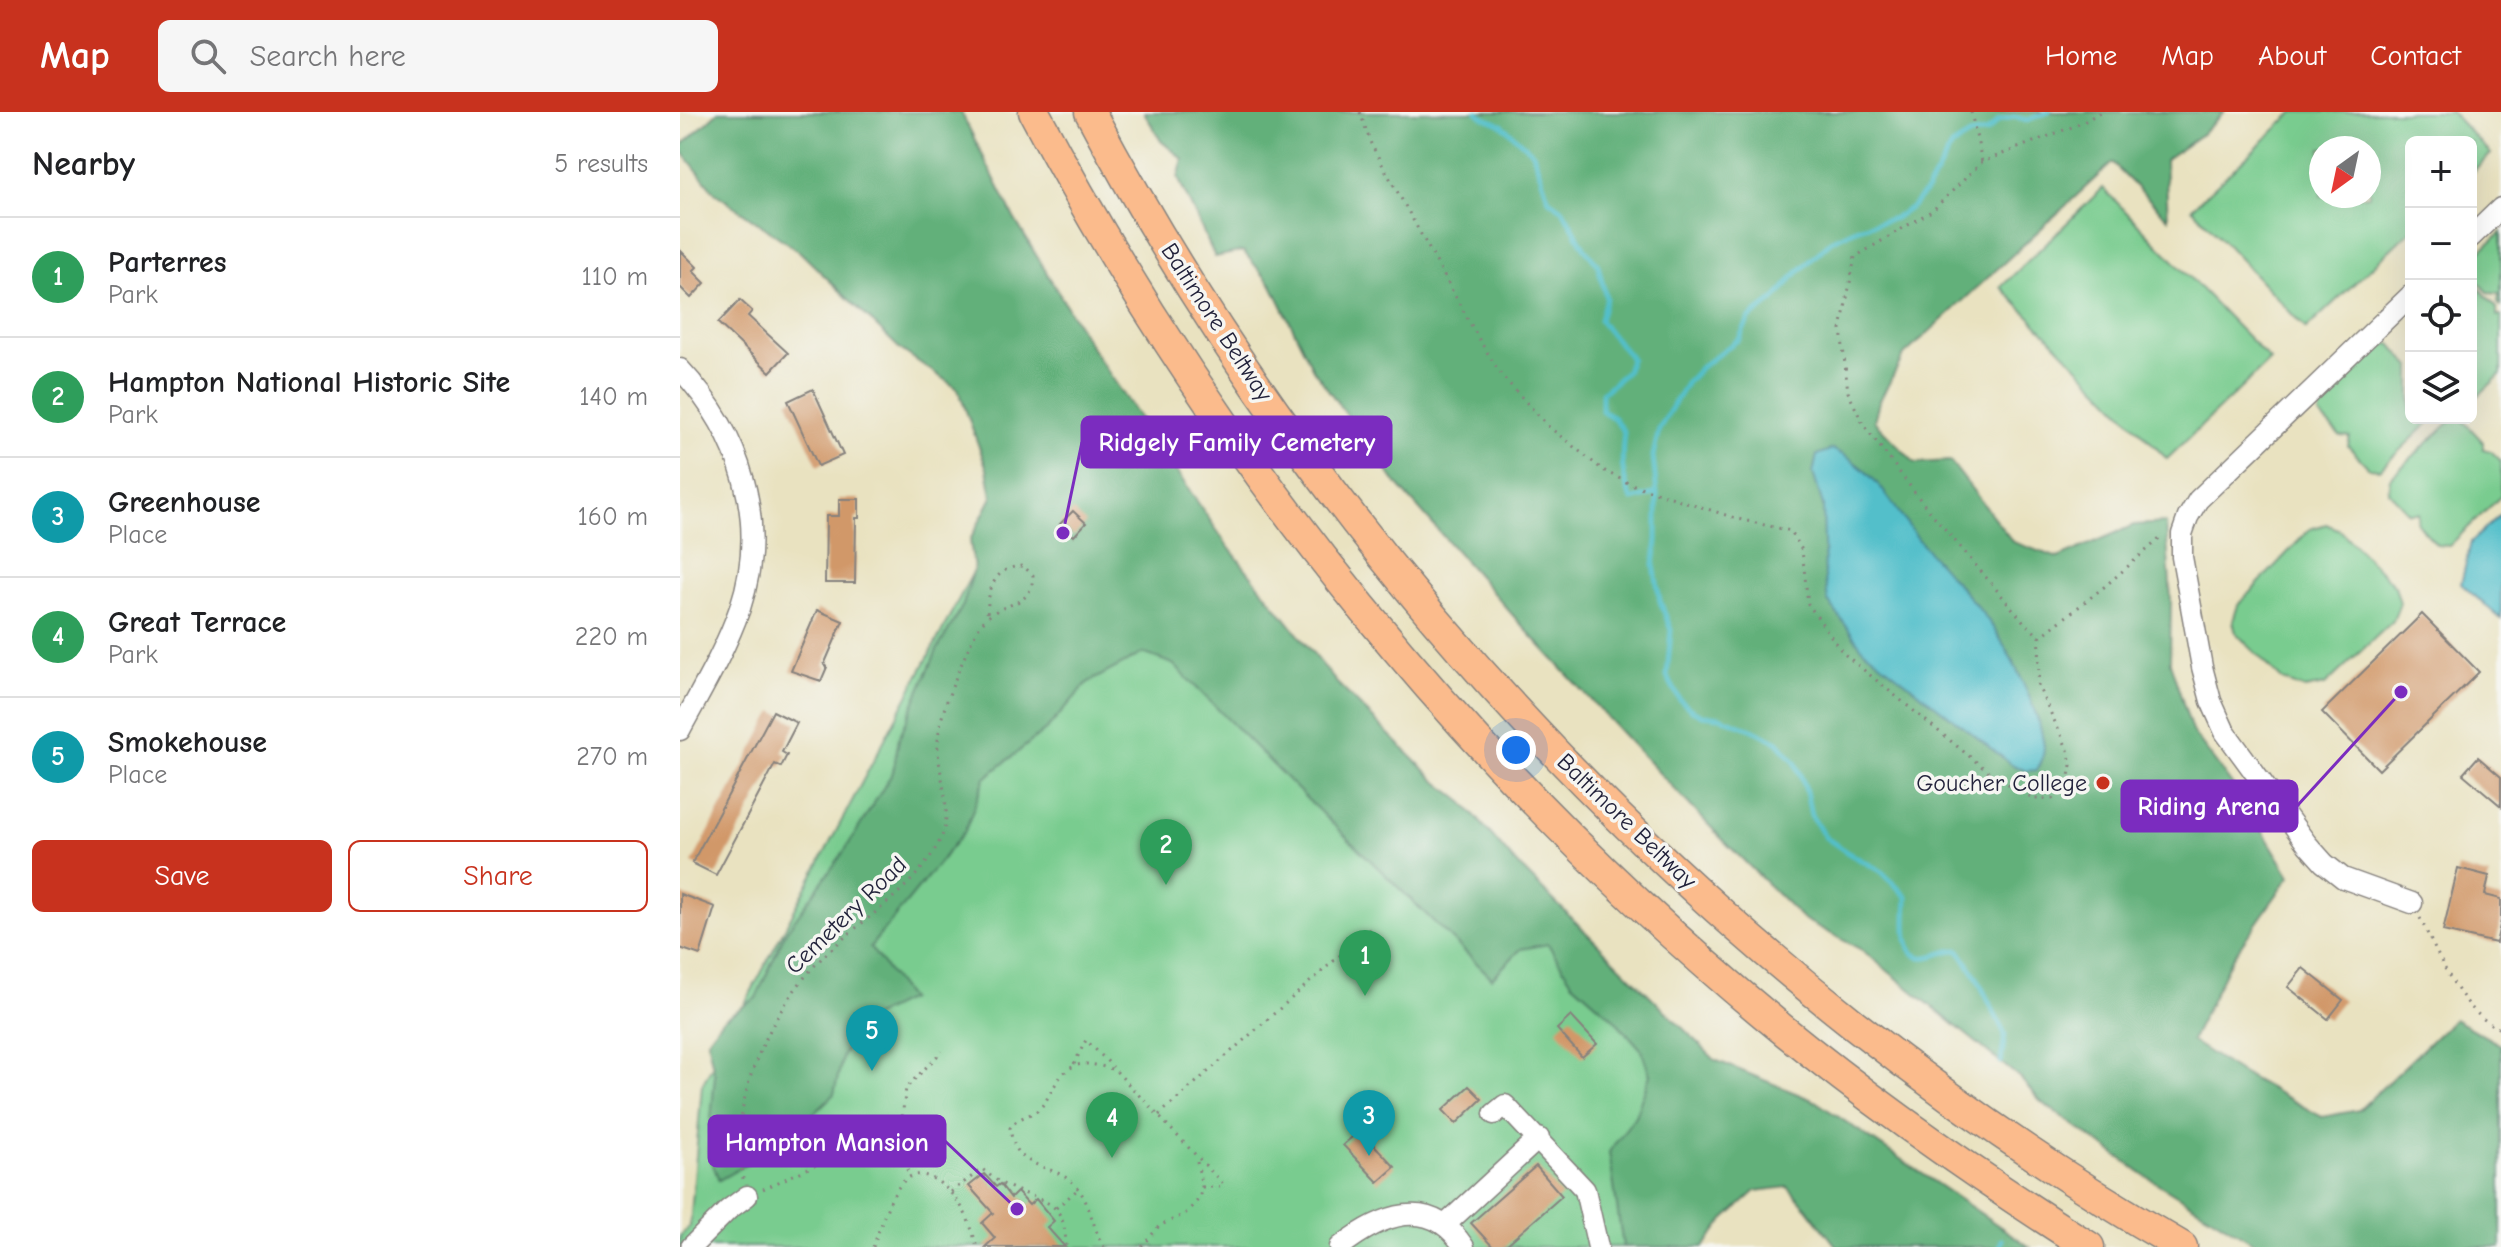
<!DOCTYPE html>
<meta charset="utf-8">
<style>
:root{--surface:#fff;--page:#f6f6f6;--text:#202124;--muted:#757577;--line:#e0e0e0;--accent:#c8321e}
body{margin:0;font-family:"Comic Neue",sans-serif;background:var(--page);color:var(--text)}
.controls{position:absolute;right:24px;top:24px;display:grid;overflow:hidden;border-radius:12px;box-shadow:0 8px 32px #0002}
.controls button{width:72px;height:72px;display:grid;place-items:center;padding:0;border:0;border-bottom:2px solid var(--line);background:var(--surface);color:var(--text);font:40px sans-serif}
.compass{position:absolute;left:1629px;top:24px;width:72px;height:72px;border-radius:50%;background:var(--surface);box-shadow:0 8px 32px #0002;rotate:213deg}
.you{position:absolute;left:836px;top:638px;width:28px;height:28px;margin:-20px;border:6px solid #fff;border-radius:50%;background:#1a73e8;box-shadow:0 0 0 12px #1a73e833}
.badge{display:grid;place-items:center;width:52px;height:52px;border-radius:50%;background:var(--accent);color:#fff;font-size:26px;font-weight:700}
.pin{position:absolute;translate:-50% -66px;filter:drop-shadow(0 2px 4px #0008)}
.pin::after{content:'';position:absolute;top:42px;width:28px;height:24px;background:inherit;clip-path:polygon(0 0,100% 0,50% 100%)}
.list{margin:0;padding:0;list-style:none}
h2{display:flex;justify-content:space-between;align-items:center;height:104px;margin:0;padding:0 32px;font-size:34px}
h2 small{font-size:26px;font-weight:400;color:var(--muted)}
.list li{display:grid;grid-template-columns:52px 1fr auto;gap:24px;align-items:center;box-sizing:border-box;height:120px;padding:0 32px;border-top:2px solid var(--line)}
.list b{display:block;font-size:30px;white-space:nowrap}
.list p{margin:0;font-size:26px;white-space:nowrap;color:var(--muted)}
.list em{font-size:26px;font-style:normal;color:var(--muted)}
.actions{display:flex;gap:16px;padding:24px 32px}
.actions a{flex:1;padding:18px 0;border:2px solid var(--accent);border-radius:12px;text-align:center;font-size:28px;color:var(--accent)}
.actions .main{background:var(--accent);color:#fff}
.icon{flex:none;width:44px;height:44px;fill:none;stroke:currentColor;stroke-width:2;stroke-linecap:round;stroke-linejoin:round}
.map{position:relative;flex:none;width:1821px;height:1135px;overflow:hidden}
header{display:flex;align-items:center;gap:48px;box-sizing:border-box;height:112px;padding:0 40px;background:var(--accent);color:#fff}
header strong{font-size:38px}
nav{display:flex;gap:44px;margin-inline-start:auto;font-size:28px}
.search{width:560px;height:72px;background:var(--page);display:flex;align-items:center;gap:20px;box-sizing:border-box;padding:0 28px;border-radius:12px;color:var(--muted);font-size:30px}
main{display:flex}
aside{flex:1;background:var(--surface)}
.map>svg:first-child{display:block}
.green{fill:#79cc8f;stroke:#4e7765;stroke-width:2;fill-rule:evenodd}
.forest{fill:#62b07a;stroke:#42695a;stroke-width:2}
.water{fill:#52bfca;stroke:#3a7082;stroke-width:2}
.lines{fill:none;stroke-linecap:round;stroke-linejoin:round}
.stream{stroke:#52bfca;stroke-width:5}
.building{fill:#d19869}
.minor-casing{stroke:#86827e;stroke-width:23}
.highway-casing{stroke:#86827e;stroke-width:33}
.path{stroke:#86827e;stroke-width:3;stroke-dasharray:2 6;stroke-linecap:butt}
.minor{stroke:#fff;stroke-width:20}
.highway{stroke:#fbbb8c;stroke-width:30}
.poi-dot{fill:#c8321e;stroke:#f6f6f2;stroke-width:3}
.labels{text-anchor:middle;stroke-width:7;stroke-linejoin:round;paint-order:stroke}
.street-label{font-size:24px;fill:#22223b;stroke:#f6f6f2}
.poi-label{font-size:24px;fill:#22223b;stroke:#f6f6f2;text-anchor:end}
.leader{fill:none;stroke:#7b2cbf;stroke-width:3}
.callout-dot{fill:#7b2cbf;stroke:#f6f6f2;stroke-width:3}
.callout{fill:#7b2cbf;stroke:#7b2cbf;stroke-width:3}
.callout-label{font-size:26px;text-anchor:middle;font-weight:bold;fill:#fff}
</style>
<header>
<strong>Map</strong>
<div class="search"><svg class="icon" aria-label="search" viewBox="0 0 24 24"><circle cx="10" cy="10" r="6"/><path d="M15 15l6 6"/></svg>Search here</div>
<nav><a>Home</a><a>Map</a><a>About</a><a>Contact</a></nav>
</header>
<main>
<aside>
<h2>Nearby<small>5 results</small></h2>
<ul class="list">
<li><span class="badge" style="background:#2e9e5b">1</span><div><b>Parterres</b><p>Park</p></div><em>110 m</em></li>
<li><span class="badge" style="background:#2e9e5b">2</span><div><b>Hampton National Historic Site</b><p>Park</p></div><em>140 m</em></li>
<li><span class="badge" style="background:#0f9aa8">3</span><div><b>Greenhouse</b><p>Place</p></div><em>160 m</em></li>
<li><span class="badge" style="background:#2e9e5b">4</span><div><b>Great Terrace</b><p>Park</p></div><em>220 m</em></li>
<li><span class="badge" style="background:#0f9aa8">5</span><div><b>Smokehouse</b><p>Place</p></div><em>270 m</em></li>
</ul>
<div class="actions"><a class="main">Save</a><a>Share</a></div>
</aside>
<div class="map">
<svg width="1821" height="1135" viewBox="0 0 1821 1135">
<rect width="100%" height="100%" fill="#f6f6f2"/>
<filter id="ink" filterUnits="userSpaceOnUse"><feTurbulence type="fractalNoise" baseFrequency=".0125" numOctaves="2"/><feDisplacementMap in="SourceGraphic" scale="16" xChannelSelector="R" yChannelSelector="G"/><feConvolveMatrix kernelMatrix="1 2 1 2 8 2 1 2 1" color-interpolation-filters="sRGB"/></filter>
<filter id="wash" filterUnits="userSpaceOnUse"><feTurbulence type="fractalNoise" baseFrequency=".006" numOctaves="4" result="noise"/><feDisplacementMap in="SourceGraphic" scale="32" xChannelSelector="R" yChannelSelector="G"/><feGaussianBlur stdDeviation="1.8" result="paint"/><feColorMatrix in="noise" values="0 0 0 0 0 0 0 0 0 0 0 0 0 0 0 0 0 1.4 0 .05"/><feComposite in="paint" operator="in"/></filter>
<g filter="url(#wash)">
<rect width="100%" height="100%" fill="#e9e2c0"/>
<path class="green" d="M1614,0h157l40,42 -20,19v-31h-60v88l-105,99 -114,-121zM1641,36h48v48h-48z
M1423,76l167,172 -103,99 -166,-172z
M1821,120v74l-3,-3 1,-9 -10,-1 -18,-19v-14z
M1791,172h5l21,24v8h4v58l-30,29z
M1703,232h8l20,23v51h23l-54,51 -11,-1 -21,-22 2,-9 -10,-1 -21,-21 1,-11z
M1774,306h7l22,24v7l8,2 10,10v35l-52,50 -12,-1 -20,-22 2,-10h-10l-21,-22 2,-13z
M368,359l627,581 -5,195h-990v-11l10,-10 12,-141 297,-562z
M1646,412l14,6 55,56 5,17 -7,18 -68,64 -20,4 -23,-9 -46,-47 -3,-12 5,-16 72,-76z"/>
<path class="forest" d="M38,0h243l53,106 77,129 136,198 110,138 98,97 29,23 49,57 202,200 100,41 215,146h-193l-30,-39 -19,-21 -32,4 -32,29 -20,27h-81l-14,-95 26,-36 15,-41 -9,-26 -27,-30 -42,-37 -24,-38 -27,5 -29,29 -185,-179 -134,-135 -30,-11 -56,30 -39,45 -63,50 -20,53 -95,116 39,52 -45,22 -21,34 -9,39 -52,50 -63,36 -11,-28 7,-76 -8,-36 15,-20 34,-22 29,-65 62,-86 46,-75 6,-34 38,-88 26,-45 11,-36 -4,-29 22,-43 -5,-28 -29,-80 -58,-40 -100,-97 -85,-59 -35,-44v-2z
M464,0h1080l-22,22 -37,26 3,58 -56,-55 -208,192 -25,47 -5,19 41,42 35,-2 63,81 45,16 76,-33 32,-2 5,77 -1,62 22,69 53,71 45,74 -58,82 -41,83 47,30 84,46 37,-7 95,-91 47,26v202h-240l-117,-72 -104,-74 -20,-23 -158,-128 -59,-31 -80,-79 -98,-103 -108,-117 -119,-135 -85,-116 -41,-84 -29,-34 -28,6 -37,-79 5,-19 -22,-18z"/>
<path class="water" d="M1152,337c45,21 58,54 87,91 20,26 44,48 64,74 22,26 58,99 61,133 0,8 -3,16 -7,23l-11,1 -15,-7 -148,-115 -35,-48 -3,-22 -2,-74 -10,-32 4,-18z
M1821,402v105l-40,-35 10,-42z"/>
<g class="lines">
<path class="stream" d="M797,0l6,5 19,8 31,28 16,47 14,10 22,39 13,16 8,33 -6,22c9,15 22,24 31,39l-5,13 -24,21v18l12,7 10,14c-3,25 -3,45 8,68l25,-7v47l-3,25 6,36 11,29 -4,46 13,24 10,9 12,6 18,2 36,14 22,11 17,20 10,25 6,28 14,22 23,16 33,18 26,26c0,16 -8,64 20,60 12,-1 19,-8 32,-7l17,26 29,58 -4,28
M977,383l-4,-39 6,-27 28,-47 14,-15 38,-28 10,-20 28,-22 16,-20 38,-36 27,-13 37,-10 19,-13 14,-17 24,-42 18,-11 17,-3 12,-12 15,-3 13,3 22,-8
M1320,1135l2,-7"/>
</g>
<g id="blocks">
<path class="building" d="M0,138l17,17 -4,4 12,12 -14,15 -11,-11z
M60,188l12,11 -4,5 40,37 -18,19 -52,-49z
M133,277l30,66 -25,11 -30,-65z
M159,387h20v19h-3l-1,65h-30l1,-67h13z
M393,399l13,12 -12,13 -14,-12z
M137,498l26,11 -19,44 3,2 -6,14 -30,-10z
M1742,502l57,58 -100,98 -57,-58z
M93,599l24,12 -15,29 5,3 -6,12 -6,-3 -59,111 -24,-12z
M1798,645l23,20v29l-38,-32z
M1778,756l31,8 -4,19 16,4v22l-5,22 -53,-12z
M0,782l35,13 -15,48 -20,-7z
M1623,856l40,32 -15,19 -40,-32z
M891,904l26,28 -15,13 -25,-28z
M789,974l13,13 -26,25 -13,-14z
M680,1018l35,37 -17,15 -35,-37z
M856,1054l26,30 -58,51h-11l-22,-24z
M304,1062l12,13 4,-3 11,14 6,-6 12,13 7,-6 18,22 -7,6 18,20h-80l10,-9 -13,-15 11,-10 -24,-27z"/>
</g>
</g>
<g filter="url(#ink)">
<use href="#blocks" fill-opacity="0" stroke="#86827e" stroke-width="2"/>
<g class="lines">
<defs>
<path id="minor" d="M1791,125l30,-29
M1731,183l-213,205 -10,17 -6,17v23l20,110 9,34 14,31 82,112 17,19 19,15 69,25
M0,257c61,65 89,152 60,239 -15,43 -39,83 -60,122
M814,1002l11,-9 80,85 13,57
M765,1113l94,-87
M11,1135l37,-37 19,-14
M660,1135c41,-32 90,-53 124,0"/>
<path id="highway" d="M354,0c185,351 440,664 747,916 98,80 202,152 308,219
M410,0c244,462 638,874 1092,1135"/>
</defs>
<use href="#minor" class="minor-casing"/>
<use href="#highway" class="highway-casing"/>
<path class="path" d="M680,0l11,32 109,197 22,35 47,51 54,43 25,13 110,36 53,12 11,19 6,54 35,49 148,121 43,25h18l15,-12 4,-22 -3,-15 -30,-64 2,-49 -16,-15 -102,-120 -59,-78 -15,-32 -7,-63 14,-72 78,-47 49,-48 100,-39 18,-11
M1291,0l11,50
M1360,525l64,-50 59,-51
M1740,806c17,34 42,97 81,111
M394,952l12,-24 27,27
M479,1003l211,-186
M208,1033l14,-28 4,-29 36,-37
M63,1067c-2,-23 -5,-51 0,-73 11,-56 43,-114 84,-153 39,-37 92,-66 115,-117 12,-30 -6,-65 -4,-96 2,-30 21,-70 33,-98 4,-8 10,-20 17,-25 19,-17 44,-9 45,-42l-10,-9c-31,1 -35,25 -36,51
M522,1075h24
M83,1077l107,-49c22,-2 32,18 40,36
M271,1080l31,-23c9,7 17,14 27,18 37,17 56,11 57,60
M376,1096l21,-18
M193,1135c8,-21 14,-46 28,-63 20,-24 48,4 60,22 8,13 12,27 16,41
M424,1135c-12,-19 -13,-45 -29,-62 -24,-25 -59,-11 -65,-57 10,-14 23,-11 31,-21 6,-6 9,-15 14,-22 16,-27 33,-23 60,-15l111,117
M462,1135l17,-21 26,-12 14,-15 3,-12 -6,-30"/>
<use href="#minor" class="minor"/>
<use href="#highway" class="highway"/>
</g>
</g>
<circle class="poi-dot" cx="1423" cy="671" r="8"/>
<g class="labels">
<g class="street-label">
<text transform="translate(537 210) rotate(57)" y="8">Baltimore Beltway</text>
<text transform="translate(947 709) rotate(44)" y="8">Baltimore Beltway</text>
<text transform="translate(166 803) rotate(-44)" y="8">Cemetery Road</text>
</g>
<g class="poi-label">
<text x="1407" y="679">Goucher College</text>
</g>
</g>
<path class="leader" d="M383 421L402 330M1721 580L1617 694M337 1097L265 1029"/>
<g class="callout-dot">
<circle cx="383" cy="421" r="8"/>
<circle cx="1721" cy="580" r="8"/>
<circle cx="337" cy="1097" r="8"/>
</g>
<g class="callout">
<rect x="402" y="305" width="309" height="50" rx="8"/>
<rect x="1442" y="669" width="175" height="50" rx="8"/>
<rect x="29" y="1004" width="236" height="50" rx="8"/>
</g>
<g class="callout-label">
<text x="557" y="339">Ridgely Family Cemetery</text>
<text x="1529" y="703">Riding Arena</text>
<text x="147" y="1039">Hampton Mansion</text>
</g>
</svg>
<div class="controls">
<button>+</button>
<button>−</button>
<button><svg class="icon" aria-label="locate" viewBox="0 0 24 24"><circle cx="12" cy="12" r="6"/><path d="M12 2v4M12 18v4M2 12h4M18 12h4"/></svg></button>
<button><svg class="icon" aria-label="layers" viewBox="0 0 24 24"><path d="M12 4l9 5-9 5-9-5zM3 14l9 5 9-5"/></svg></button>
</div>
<svg class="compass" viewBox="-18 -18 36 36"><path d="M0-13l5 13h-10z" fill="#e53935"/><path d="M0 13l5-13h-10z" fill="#757577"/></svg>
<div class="you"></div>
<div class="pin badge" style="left:685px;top:884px;background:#2e9e5b">1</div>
<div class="pin badge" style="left:486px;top:773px;background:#2e9e5b">2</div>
<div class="pin badge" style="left:689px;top:1044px;background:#0f9aa8">3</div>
<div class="pin badge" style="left:432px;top:1046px;background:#2e9e5b">4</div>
<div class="pin badge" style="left:192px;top:959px;background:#0f9aa8">5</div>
</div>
</main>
